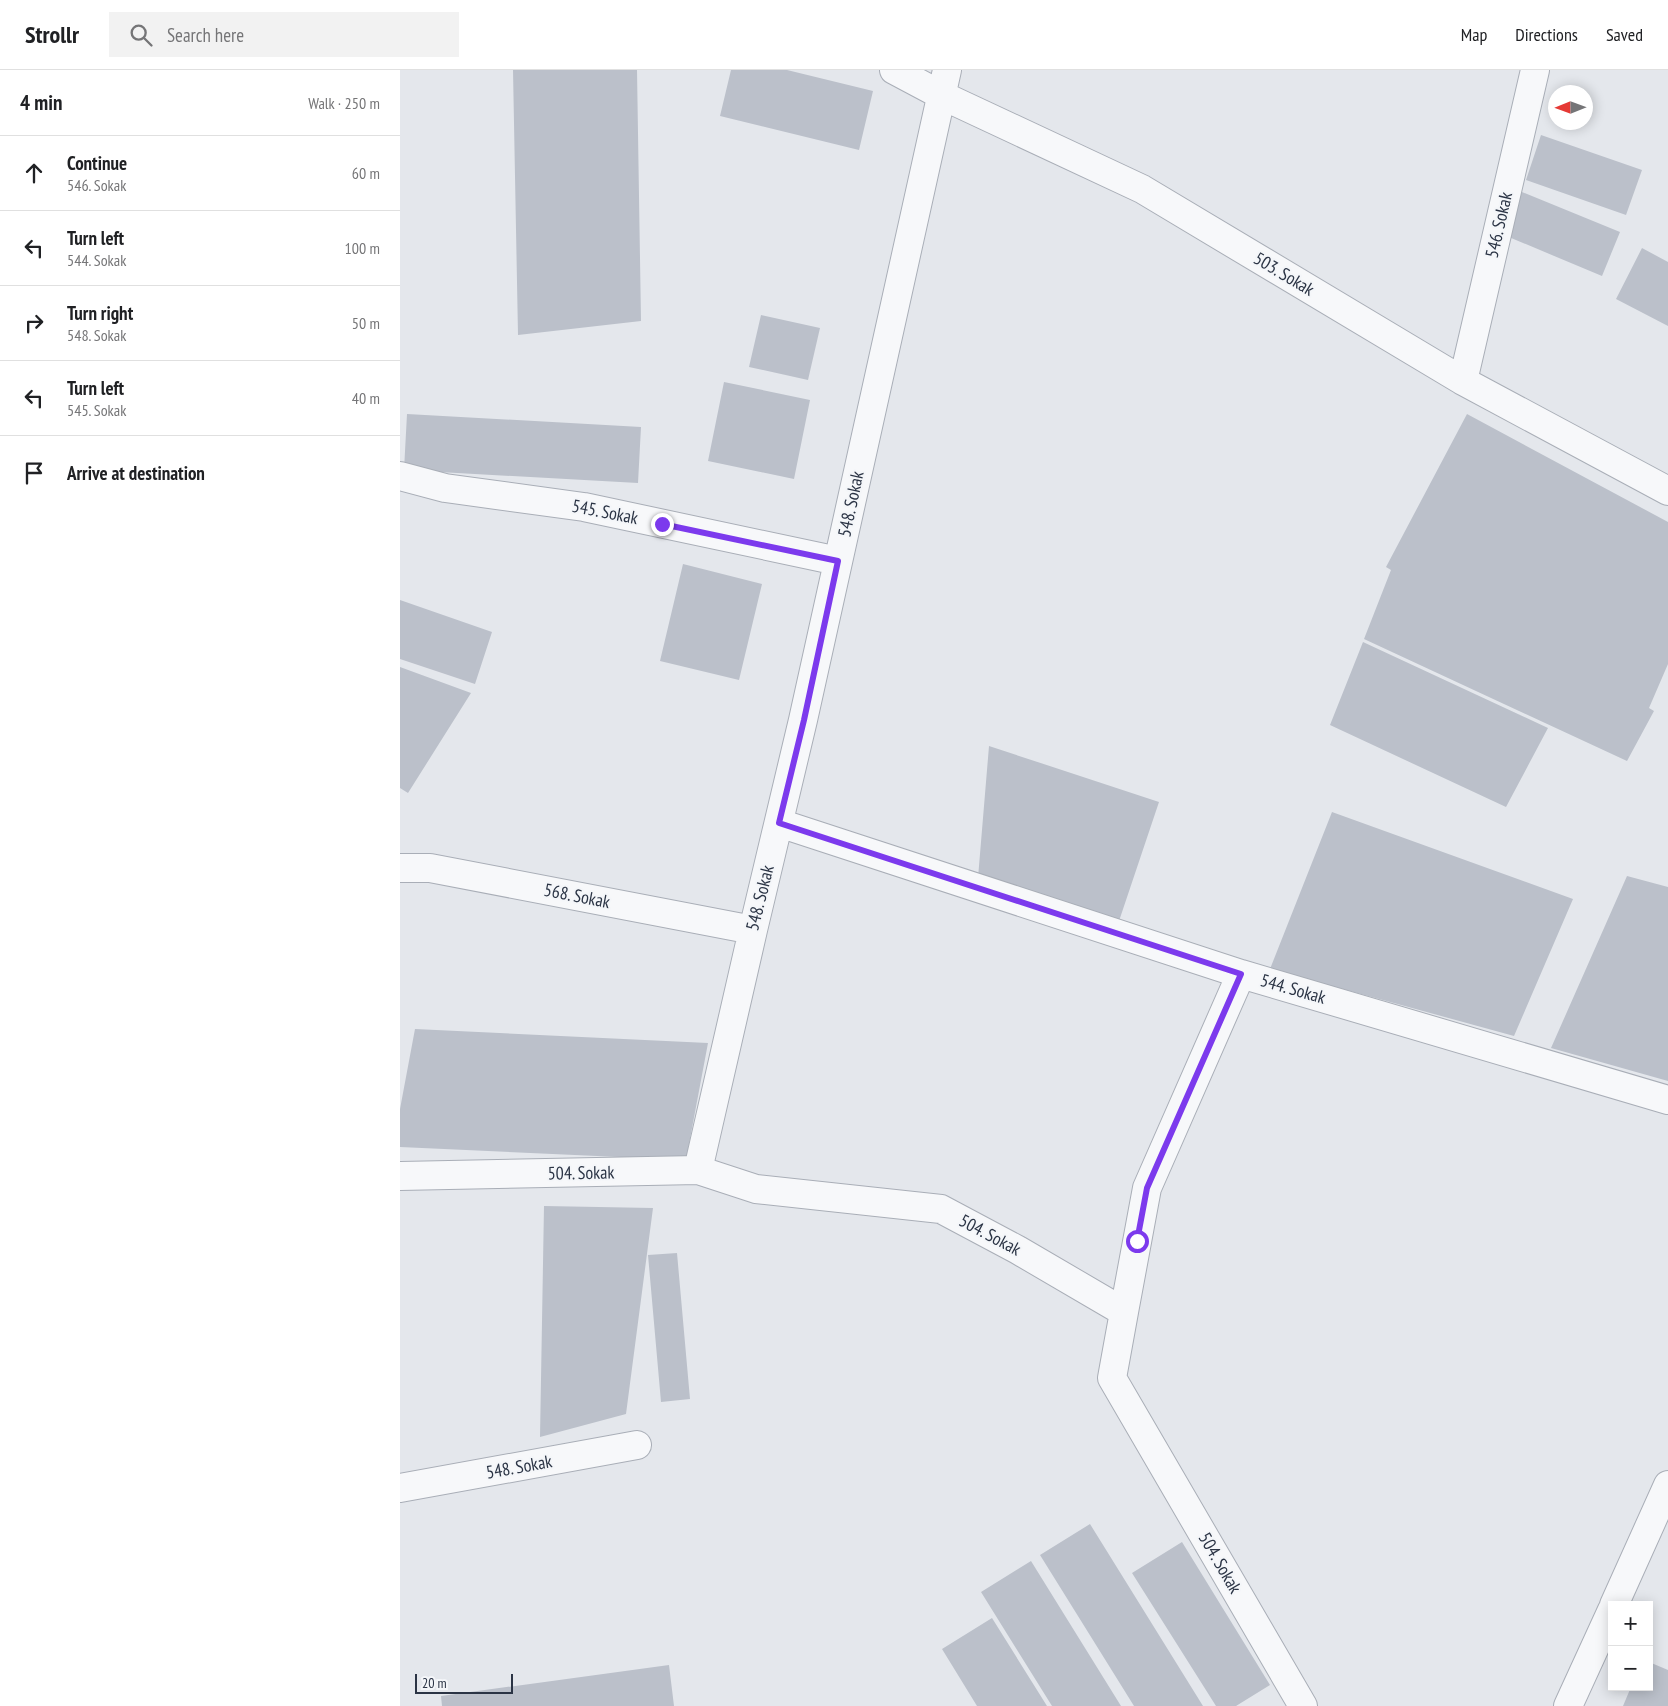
<!DOCTYPE html>
<meta charset="utf-8">
<style>
:root{--surface:#fff;--page:#f2f2f2;--text:#202124;--muted:#757577;--line:#e0e0e0}
body{margin:0;font-family:"PT Sans Narrow",sans-serif;background:var(--page);color:var(--text)}
.controls{position:absolute;right:15px;bottom:15px;display:grid;overflow:hidden;border-radius:0px;box-shadow:0 2px 12px #0003}
.controls button{width:45px;height:45px;display:grid;place-items:center;padding:0;border:0;border-bottom:1px solid var(--line);background:var(--surface);color:var(--text);font:25px sans-serif}
.compass{position:absolute;left:1148px;top:15px;width:45px;height:45px;border-radius:50%;background:var(--surface);box-shadow:0 2px 12px #0003;rotate:269deg}
.scale{position:absolute;left:15px;bottom:12px;width:98px;box-sizing:border-box;padding-left:5px;border:2px solid #2b3445;border-top:0;font-size:14px;line-height:18px;white-space:nowrap;color:#2b3445;-webkit-text-stroke:4px #f4f6f9;paint-order:stroke}
.stop{position:absolute;width:15px;height:15px;margin:-11px;border:4px solid #7c3aed;border-radius:50%;background:#fff}
.stop.end{background:#7c3aed;border-color:#fff;box-shadow:0 1px 5px #0008}
.list{margin:0;padding:0;list-style:none}
h2{display:flex;justify-content:space-between;align-items:center;height:65px;margin:0;padding:0 20px;font-size:21px}
h2 small{font-size:16px;font-weight:400;color:var(--muted)}
.list li{display:grid;grid-template-columns:32px 1fr auto;gap:15px;align-items:center;box-sizing:border-box;height:75px;padding:0 20px;border-top:1px solid var(--line)}
.list b{display:block;font-size:19px;white-space:nowrap}
.list p{margin:0;font-size:16px;white-space:nowrap;color:var(--muted)}
.list em{font-size:16px;font-style:normal;color:var(--muted)}
.icon{flex:none;width:28px;height:28px;fill:none;stroke:currentColor;stroke-width:2;stroke-linecap:round;stroke-linejoin:round}
.map{position:relative;flex:none;width:1268px;height:1636px;overflow:hidden}
header{display:flex;align-items:center;gap:30px;box-sizing:border-box;height:70px;padding:0 25px;background:var(--surface);border-bottom:1px solid var(--line)}
header strong{font-size:24px}
nav{display:flex;gap:28px;margin-inline-start:auto;font-size:18px}
.search{width:350px;height:45px;background:var(--page);display:flex;align-items:center;gap:12px;box-sizing:border-box;padding:0 18px;border-radius:0px;color:var(--muted);font-size:19px}
main{display:flex}
aside{flex:1;background:var(--surface)}
.map>svg:first-child{display:block}
.building{fill:#bbc0ca}
.lines{fill:none;stroke-linecap:round;stroke-linejoin:round}
.street-casing{stroke:#a9aeb7;stroke-width:30}
.street{stroke:#f7f8fa;stroke-width:28}
.route{stroke:#7c3aed;stroke-width:6}
.labels{text-anchor:middle;stroke-width:4;stroke-linejoin:round;paint-order:stroke}
.street-label{font-size:18px;fill:#2b3445;stroke:#f4f6f9}
</style>
<header>
<strong>Strollr</strong>
<div class="search"><svg class="icon" aria-label="search" viewBox="0 0 24 24"><circle cx="10" cy="10" r="6"/><path d="M15 15l6 6"/></svg>Search here</div>
<nav><a>Map</a><a>Directions</a><a>Saved</a></nav>
</header>
<main>
<aside>
<h2>4 min<small>Walk · 250 m</small></h2>
<ul class="list">
<li><svg class="icon" aria-label="ahead" viewBox="0 0 24 24"><path d="M12 20V5M6 11l6-6 6 6"/></svg><div><b>Continue</b><p>546. Sokak</p></div><em>60 m</em></li>
<li><svg class="icon" aria-label="left" viewBox="0 0 24 24"><path d="M17 20v-9H6M10 6l-5 5 5 5"/></svg><div><b>Turn left</b><p>544. Sokak</p></div><em>100 m</em></li>
<li><svg class="icon" aria-label="right" viewBox="0 0 24 24"><path d="M7 20v-9h11M14 6l5 5-5 5"/></svg><div><b>Turn right</b><p>548. Sokak</p></div><em>50 m</em></li>
<li><svg class="icon" aria-label="left" viewBox="0 0 24 24"><path d="M17 20v-9H6M10 6l-5 5 5 5"/></svg><div><b>Turn left</b><p>545. Sokak</p></div><em>40 m</em></li>
<li><svg class="icon" aria-label="arrive" viewBox="0 0 24 24"><path d="M6 21V4h12l-3 4 3 4H6"/></svg><div><b>Arrive at destination</b></div></li>
</ul>
</aside>
<div class="map">
<svg width="1268" height="1636" viewBox="0 0 1268 1636">
<rect width="100%" height="100%" fill="#e4e7ec"/>
<path class="building" d="M113,0h124l4,251 -123,14z
M331,0h56l86,21 -14,59 -139,-34z
M1141,65l101,35 -16,45 -100,-35z
M1122,122l98,40 -18,44 -98,-41z
M1242,178l26,14v64l-52,-27z
M361,245l59,13 -12,52 -59,-13z
M324,312l86,18 -16,79 -86,-18z
M7,344l234,13 -3,56 -234,-13z
M1067,344l201,108v142l-19,44 5,3 -27,50 -263,-122 27,-69 -5,-3z
M283,494l79,20 -23,96 -79,-19z
M0,530l92,32 -17,52 -75,-25z
M963,572l185,86 -42,79 -176,-82z
M0,597l71,26 -63,100 -8,-5z
M589,676l170,56 -41,122 -140,-46z
M932,742l241,87 -59,137 -244,-67z
M1227,806l41,11v194l-117,-33z
M15,959l293,14 -22,117 -286,-13v-38z
M144,1136l109,2 -27,206 -86,23z
M277,1183l13,146 -29,3 -13,-147z
M690,1454l113,182h-69l-94,-151z
M782,1472l88,143 -34,21h-20l-84,-133z
M631,1491l90,145h-69l-71,-114z
M592,1548l55,88h-70l-35,-57z
M1249,1592l19,8v36h-45l8,-19h18z
M269,1595l5,41h-232l-1,-10z"/>
<g class="lines">
<defs>
<path id="street" d="M494,0l47,25 201,94 321,192 205,110
M1063,311l72,-311
M0,406l45,12 139,19 254,54
M379,753l462,151 427,126
M0,798h30l323,62
M298,1100l55,-240 50,-210 144,-650
M0,1106l298,-6 58,19 185,20 77,41 106,62 -12,66 191,328
M724,1242l23,-124 94,-214
M0,1418l237,-43
M1214,1535l54,-120
M1168,1636l44,-96"/>
</defs>
<use href="#street" class="street-casing"/>
<use href="#street" class="street"/>
</g>
<g class="lines">
<path class="route" d="M262,454l176,37 -34,159 -25,103 462,151 -94,214 -10,53"/>
</g>
<g class="labels">
<g class="street-label">
<text transform="translate(1099 155) rotate(-77)" y="6">546. Sokak</text>
<text transform="translate(884 204) rotate(31)" y="6">503. Sokak</text>
<text transform="translate(451 434) rotate(-78)" y="6">548. Sokak</text>
<text transform="translate(205 442) rotate(11)" y="6">545. Sokak</text>
<text transform="translate(177 826) rotate(11)" y="6">568. Sokak</text>
<text transform="translate(360 828) rotate(-76)" y="6">548. Sokak</text>
<text transform="translate(893 919) rotate(16)" y="6">544. Sokak</text>
<text transform="translate(181 1103) rotate(-1)" y="6">504. Sokak</text>
<text transform="translate(590 1165) rotate(28)" y="6">504. Sokak</text>
<text transform="translate(119 1397) rotate(-10)" y="6">548. Sokak</text>
<text transform="translate(820 1493) rotate(60)" y="6">504. Sokak</text>
</g>
</g>
</svg>
<div class="controls">
<button>+</button>
<button>−</button>
</div>
<svg class="compass" viewBox="-18 -18 36 36"><path d="M0-13l5 13h-10z" fill="#e53935"/><path d="M0 13l5-13h-10z" fill="#757577"/></svg>
<div class="scale">20 m</div>
<div class="stop" style="left:737px;top:1171px"></div>
<div class="stop end" style="left:262px;top:454px"></div>
</div>
</main>
